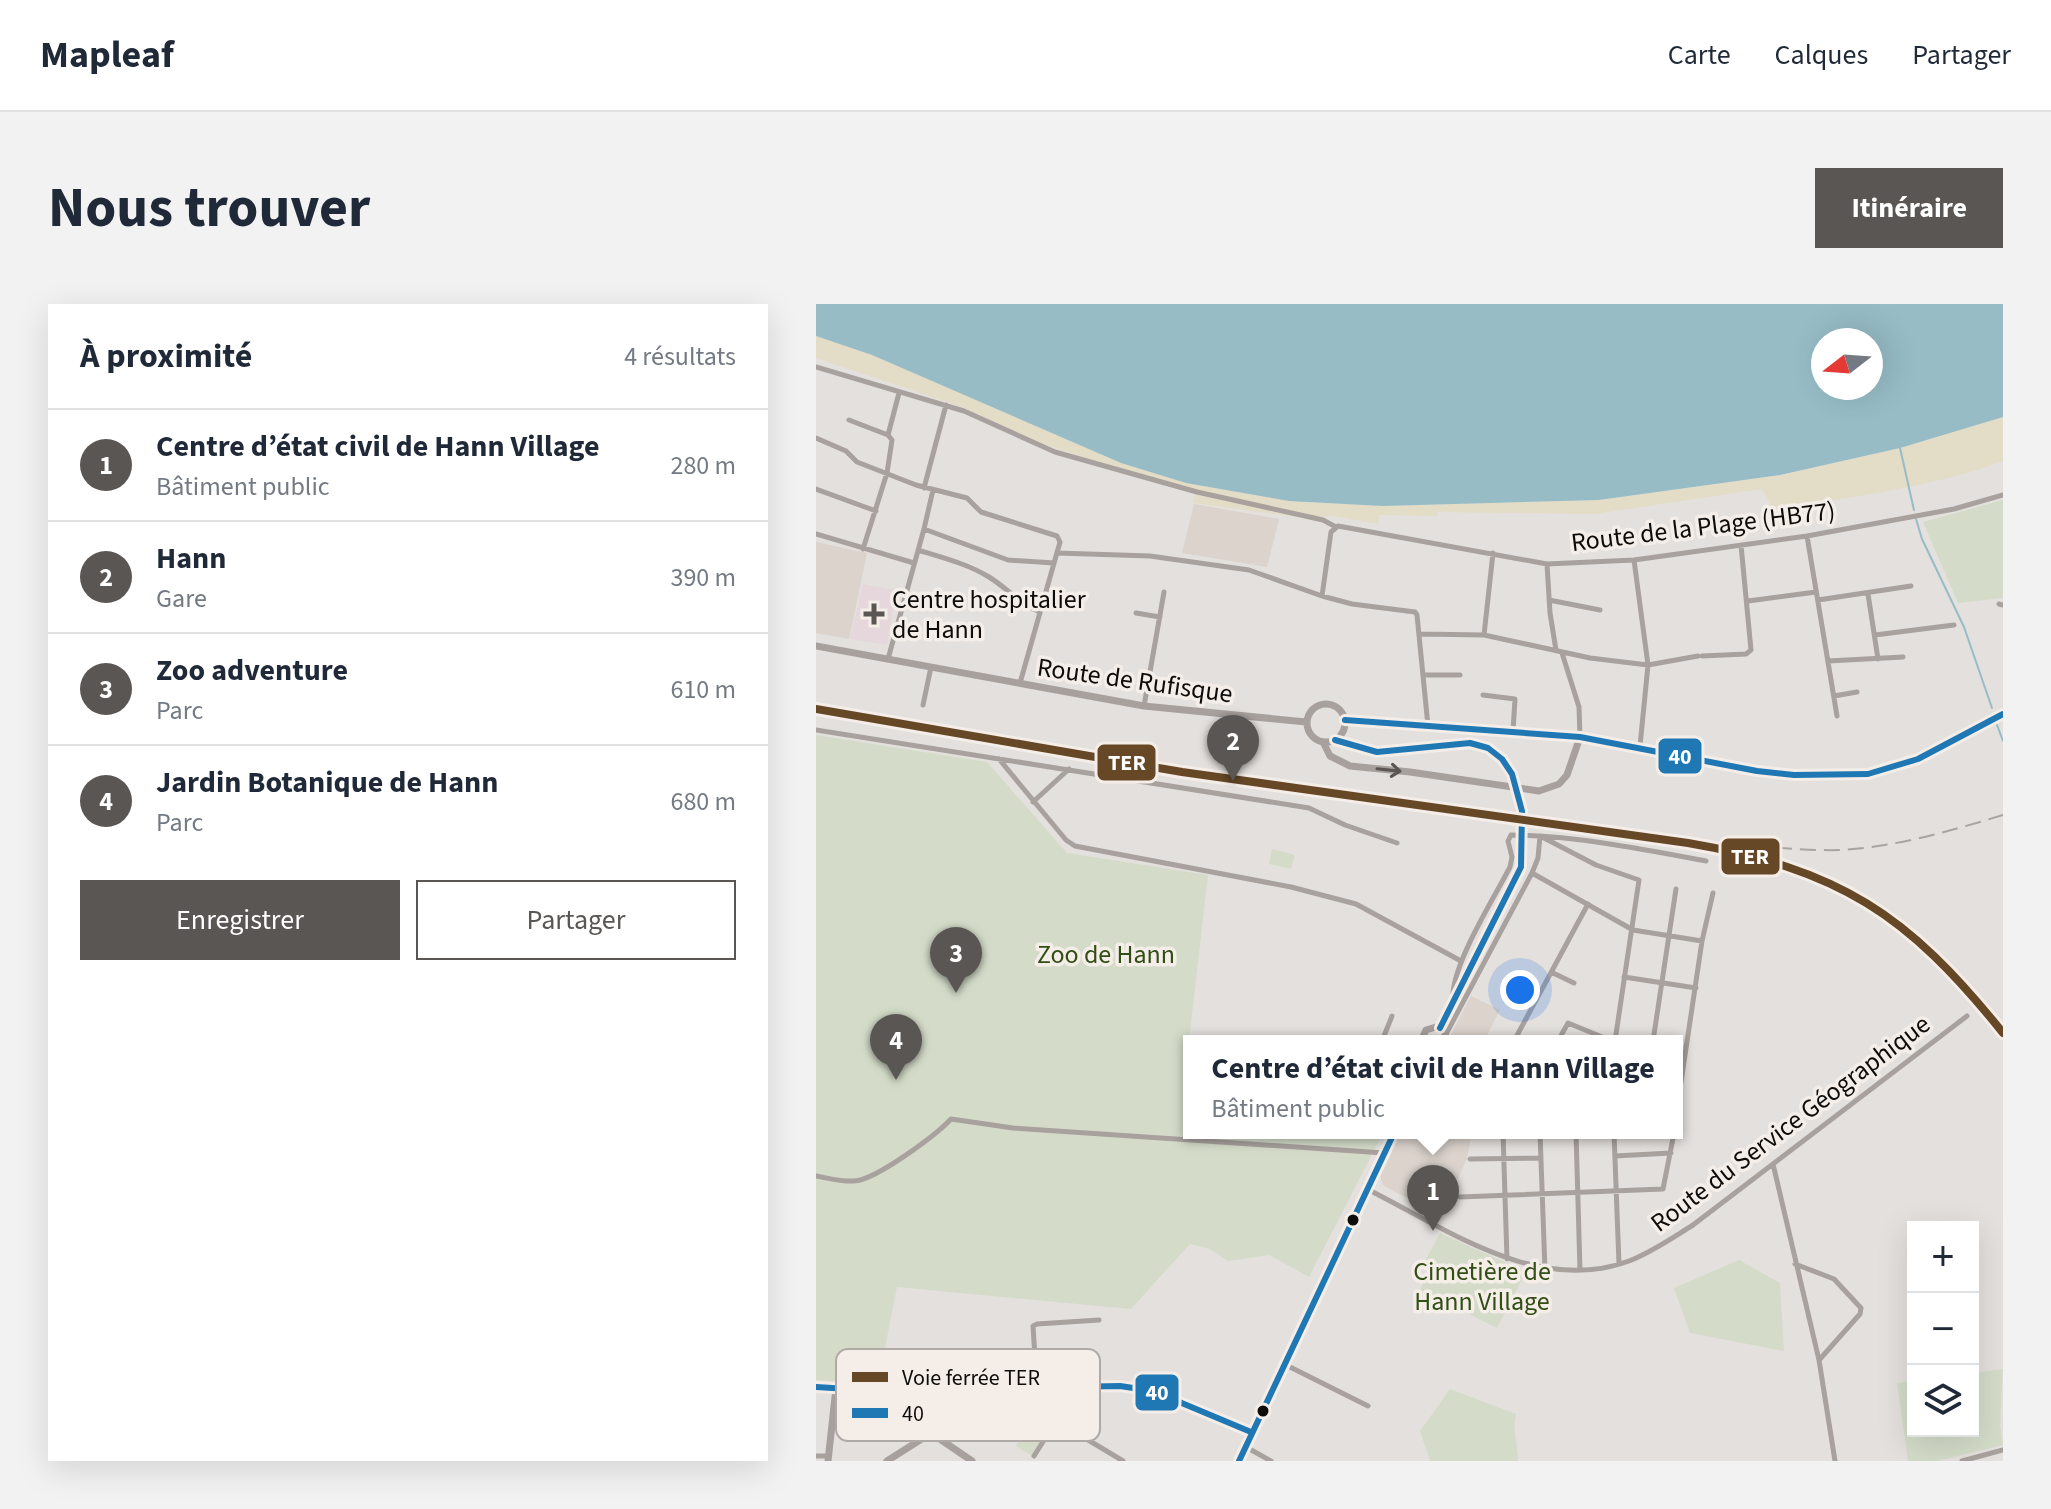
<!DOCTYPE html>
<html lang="fr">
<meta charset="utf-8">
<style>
:root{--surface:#fff;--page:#f2f2f3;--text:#1f2937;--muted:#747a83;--line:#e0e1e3;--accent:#595654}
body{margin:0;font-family:"Source Sans 3",sans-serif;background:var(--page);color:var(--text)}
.controls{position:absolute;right:24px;bottom:24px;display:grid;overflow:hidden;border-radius:0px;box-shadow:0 8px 32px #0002}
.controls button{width:72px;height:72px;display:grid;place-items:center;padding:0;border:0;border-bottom:2px solid var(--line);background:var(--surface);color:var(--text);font:40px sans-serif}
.compass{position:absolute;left:995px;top:24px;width:72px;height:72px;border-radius:50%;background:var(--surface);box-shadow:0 8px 32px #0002;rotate:253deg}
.you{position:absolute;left:704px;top:686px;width:28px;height:28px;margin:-20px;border:6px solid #fff;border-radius:50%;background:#1a73e8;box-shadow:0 0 0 12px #1a73e833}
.badge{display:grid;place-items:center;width:52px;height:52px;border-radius:50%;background:var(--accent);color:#fff;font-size:26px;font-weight:700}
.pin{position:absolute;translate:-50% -66px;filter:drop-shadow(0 2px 4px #0008)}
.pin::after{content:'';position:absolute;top:42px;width:28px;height:24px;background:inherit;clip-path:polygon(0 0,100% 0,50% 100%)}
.popup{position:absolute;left:367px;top:731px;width:500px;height:104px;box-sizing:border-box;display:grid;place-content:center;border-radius:0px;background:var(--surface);filter:drop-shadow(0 2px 6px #0005);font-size:26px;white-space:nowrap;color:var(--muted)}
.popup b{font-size:30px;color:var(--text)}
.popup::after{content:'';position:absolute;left:50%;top:100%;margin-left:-16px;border:16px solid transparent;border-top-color:var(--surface)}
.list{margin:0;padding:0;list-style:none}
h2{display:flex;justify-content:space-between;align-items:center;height:104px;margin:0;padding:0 32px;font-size:34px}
h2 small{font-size:26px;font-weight:400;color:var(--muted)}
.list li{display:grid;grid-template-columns:52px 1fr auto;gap:24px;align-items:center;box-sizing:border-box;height:112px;padding:0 32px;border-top:2px solid var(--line)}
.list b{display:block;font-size:30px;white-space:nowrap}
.list p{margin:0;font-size:26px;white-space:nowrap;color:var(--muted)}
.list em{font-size:26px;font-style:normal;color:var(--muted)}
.actions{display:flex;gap:16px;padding:24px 32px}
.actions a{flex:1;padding:18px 0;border:2px solid var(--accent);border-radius:0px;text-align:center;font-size:28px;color:var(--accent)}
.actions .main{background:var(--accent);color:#fff}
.icon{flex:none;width:44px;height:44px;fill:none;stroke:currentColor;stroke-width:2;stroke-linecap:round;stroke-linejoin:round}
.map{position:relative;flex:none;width:1187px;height:1157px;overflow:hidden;border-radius:0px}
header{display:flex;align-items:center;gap:48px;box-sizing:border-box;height:112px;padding:0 40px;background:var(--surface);border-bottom:2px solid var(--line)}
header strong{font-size:38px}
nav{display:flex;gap:44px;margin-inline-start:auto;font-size:28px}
.intro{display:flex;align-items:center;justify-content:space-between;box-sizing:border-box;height:192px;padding:0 48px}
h1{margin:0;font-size:56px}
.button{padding:20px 36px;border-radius:0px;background:var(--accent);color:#fff;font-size:28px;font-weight:700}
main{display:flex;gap:48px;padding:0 48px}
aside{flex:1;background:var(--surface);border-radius:0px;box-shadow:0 8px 32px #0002}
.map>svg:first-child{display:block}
.built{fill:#dbd3cc}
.medical{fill:#e6d7dc}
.green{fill:#d4dcc9}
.sand{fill:#e3dcc6}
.water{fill:#97bcc6;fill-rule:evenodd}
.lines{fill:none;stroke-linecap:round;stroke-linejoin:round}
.stream{stroke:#97bcc6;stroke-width:2}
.street{stroke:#a8a19e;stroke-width:5}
.secondary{stroke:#a8a09c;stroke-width:7}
.rail{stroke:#a8a4a1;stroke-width:2;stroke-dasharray:16 8;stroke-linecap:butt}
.secondary-bridge{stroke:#a8a09c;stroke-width:7}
.bus-1-casing{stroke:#f4ede8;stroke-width:12}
.bus-1{stroke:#1f78b4;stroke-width:6}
.rail-1-casing{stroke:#f4ede8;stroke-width:14}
.rail-1{stroke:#664827;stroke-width:8}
.oneway{stroke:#5b5653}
.poi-dot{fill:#595654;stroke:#f4ede8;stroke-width:3}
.bus-dot{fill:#0e0c0a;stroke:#f4ede8;stroke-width:3}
.labels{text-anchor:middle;stroke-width:7;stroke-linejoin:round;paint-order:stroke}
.street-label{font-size:26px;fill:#0e0c0a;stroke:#f4ede8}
.poi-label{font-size:26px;fill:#0e0c0a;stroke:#f4ede8;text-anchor:start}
.park-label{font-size:26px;fill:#314e14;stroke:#f4ede8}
.key{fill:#f4ede8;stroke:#afaaa5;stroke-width:2}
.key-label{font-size:22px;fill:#0e0c0a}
.line-badge{stroke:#f4ede8;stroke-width:3}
.badge-label{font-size:22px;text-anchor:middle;font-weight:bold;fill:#fff}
</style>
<header>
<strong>Mapleaf</strong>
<nav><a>Carte</a><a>Calques</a><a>Partager</a></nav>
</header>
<div class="intro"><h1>Nous trouver</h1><a class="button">Itinéraire</a></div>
<main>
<aside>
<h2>À proximité<small>4 résultats</small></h2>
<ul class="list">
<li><span class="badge">1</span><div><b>Centre d’état civil de Hann Village</b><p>Bâtiment public</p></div><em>280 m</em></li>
<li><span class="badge">2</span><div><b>Hann</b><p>Gare</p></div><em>390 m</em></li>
<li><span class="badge">3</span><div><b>Zoo adventure</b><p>Parc</p></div><em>610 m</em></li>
<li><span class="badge">4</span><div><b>Jardin Botanique de Hann</b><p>Parc</p></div><em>680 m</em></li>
</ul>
<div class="actions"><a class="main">Enregistrer</a><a>Partager</a></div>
</aside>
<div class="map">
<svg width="1187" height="1157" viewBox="0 0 1187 1157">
<rect width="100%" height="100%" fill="#e4e0dd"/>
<path class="built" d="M378,200l85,15 -12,48 -85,-14z
M0,238l51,11 -18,86 -33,-6z
M655,692l29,14 -16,31h-31l-2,-6z
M584,829h72l-5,26 -27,57 -57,-31 -3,-9z"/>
<path class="medical" d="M47,280l33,6 -9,55 -37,-6z"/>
<path class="green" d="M1187,196v98l-45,5 -35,-81z
M0,431l171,27 80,91 141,22 -19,166v92h194l-74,144 -40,-22 -41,6 -18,-12 -20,-5 -59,65 -234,-22 -19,96 -62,-3z
M456,545l23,6 -4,14 -22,-5z
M624,929l86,39 -29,56 -77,-38 10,-21 -7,-4z
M923,956l41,23 4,68 -94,-18 -16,-45z
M1187,1065l-3,57 3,19 -66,16h-29l-11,-78 16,-2v50h60v-58z
M634,1085l66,25c-4,17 2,30 2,47h-88l-10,-30z
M219,1109l17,10 -20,33 -16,-10z"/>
<path class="sand" d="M0,32l56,19 249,108 65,20 103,18 93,5 217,-6 182,-25 119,-27 103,-31v44c-73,27 -153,36 -230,49l-11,-21 -168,25 -156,-2v4l-59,-1 -1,9 -45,-8 -35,1 -105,-14 2,-9 -154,-51 -79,-36 -146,-49z"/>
<path class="water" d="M0,0h1187v113l-103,31 -120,27 -181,25 -217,6 -93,-5 -103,-18 -65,-20 -249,-108 -56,-19zM1007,36h48v48h-48z"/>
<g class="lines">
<path class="stream" d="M1084,144l14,62
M1100,215l6,20 42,88 28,81
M1181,421l6,16"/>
<path class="street" d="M0,63l148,44 91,41 142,40 126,28 13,7
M33,116l39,15 4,5 -5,33 -24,76
M72,131l11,-42
M0,134l30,13 11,11 59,23 51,13 14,14 76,24 3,6 -40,141
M108,184l22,-83
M0,185l60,22
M108,225l84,31 46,3
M0,230l98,29
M991,232l30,180
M102,246c23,7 50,14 71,27 18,11 31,27 51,35
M241,249l93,3 99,14 73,26 30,8 63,8 2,3 11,111
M818,256l14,105 -8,81
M731,260l3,49 6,37
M1052,290l10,65
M506,292l9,-64 7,-6 209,38 87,-4 173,-24 147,-27 49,-14
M733,296l51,10
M1002,296l93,-14
M932,297l68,-9
M1183,300l4,1
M320,309l24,4
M603,330l65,1 106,23 58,7 50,-9
M668,331l9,-82
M1059,331l79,-10
M746,349l17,54 1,30
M886,352l44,-2 5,-4 -10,-105
M72,355l36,-130 9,-39
M1012,357l75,-4
M607,371h37
M667,391l32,4 -2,32
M1018,392l23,-4
M107,401l8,-38
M328,402l20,-114
M0,426l493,78 36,17 52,18
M183,455l67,81 9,6 216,41 65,17 105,57
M217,498l36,-33
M728,534l52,27 43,15 -24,161
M716,569l101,57 69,11
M735,668l23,11
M808,673l72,11
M641,693l-4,-4c3,-35 40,-93 57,-126l2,-10 -4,-16 3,-6c66,1 131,14 195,26
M630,730l86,-161 6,-15 2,-22
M566,737l10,-25
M698,737l74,-137
M742,737l10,-18 44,18
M837,737l23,-152
M861,805l25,-168 11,-48
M687,829l4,126
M724,829l5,137
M760,829l4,137
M798,829l5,131
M799,852l56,-3
M654,855l71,-1
M957,860l46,196 16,101
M0,872c12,2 26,6 38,5 22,-1 82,-46 97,-62l62,9 371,25
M551,885c80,40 170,106 262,72 23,-9 43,-23 64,-36l274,-209
M644,893l203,-8 11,-56
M979,960l39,15 27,29 -1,6 -40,45
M468,1060l84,42
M219,1061l55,-6
M221,1085l-4,-63 4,-2 62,-4
M202,1089l12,12 93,56
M430,1143l25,14
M0,1152h12
M218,1152l22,-35
M1146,1157l41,-11"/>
<path class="secondary" d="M0,342l328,60 162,16
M491 419a19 19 0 1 1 38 0a19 19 0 1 1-38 0Z
M529,416l235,17 177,34 37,4 74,-1 50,-15 85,-45
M519,436c15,2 27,11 42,12 57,2 107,-35 139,31
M507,438l7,14 20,10 60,6 129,19 20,-7 8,-9 13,-38
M624,724l74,-145 7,-16 2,-26
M605,737l5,-11 10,-3 7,3 5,11
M0,1083l147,9 105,-9 52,-1 33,5 98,41
M12,1157l8,-73
M71,1157l44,-28 41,28
M423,1157l155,-328"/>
<path class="rail" d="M912,541c37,1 75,6 112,5 56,-3 110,-19 163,-35"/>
<path class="secondary-bridge" d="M700,479l7,58"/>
<defs>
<path id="bus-1" d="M529,416l235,17 177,34 37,4 74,-1 50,-15 85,-45
M519,436l42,12 93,-9 18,5 14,11 10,15 10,37 -1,56 -81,161
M0,1083l147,9 105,-9 52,-1 33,5 98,41
M423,1157l155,-328"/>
</defs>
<use href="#bus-1" class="bus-1-casing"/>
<use href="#bus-1" class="bus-1"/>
<defs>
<path id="rail-1" d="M0,405l366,63 506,71c151,26 220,71 315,190"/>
</defs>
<use href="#rail-1" class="rail-1-casing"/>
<use href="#rail-1" class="rail-1"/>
</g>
<defs><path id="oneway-shaft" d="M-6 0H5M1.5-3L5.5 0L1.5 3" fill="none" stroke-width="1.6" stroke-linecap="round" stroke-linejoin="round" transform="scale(2)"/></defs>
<use class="oneway" href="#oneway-shaft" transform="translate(573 466) rotate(6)"/>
<path class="poi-dot" d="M54 298h8v8h8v8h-8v8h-8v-8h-8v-8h8z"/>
<g class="bus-dot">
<circle cx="537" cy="916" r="7"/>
<circle cx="447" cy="1107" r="7"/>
</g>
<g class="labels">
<g class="street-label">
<text transform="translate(887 222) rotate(-7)" y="9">Route de la Plage (HB77)</text>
<text transform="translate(319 376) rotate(8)" y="9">Route de Rufisque</text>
<text transform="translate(974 819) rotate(-37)" y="9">Route du Service Géographique</text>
</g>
<g class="poi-label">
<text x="76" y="304">Centre hospitalier<tspan x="76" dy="30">de Hann</tspan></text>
</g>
<g class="park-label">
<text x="290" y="659">Zoo de Hann</text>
<text x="666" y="976">Cimetière de<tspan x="666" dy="30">Hann Village</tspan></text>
</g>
</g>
<rect x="20" y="1045" width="264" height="92" rx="12" class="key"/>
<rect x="36" y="1068" width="36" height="10" fill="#664827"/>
<rect x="36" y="1104" width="36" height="10" fill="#1f78b4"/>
<g class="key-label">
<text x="86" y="1081">Voie ferrée TER</text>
<text x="86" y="1117">40</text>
</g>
<g class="line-badge">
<rect x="841" y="433" width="46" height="38" rx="8" fill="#1f78b4"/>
<rect x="280" y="439" width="61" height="39" rx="8" fill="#664827"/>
<rect x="904" y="533" width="61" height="39" rx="8" fill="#664827"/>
<rect x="318" y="1069" width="46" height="39" rx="8" fill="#1f78b4"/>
</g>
<g class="badge-label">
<text x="864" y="460">40</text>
<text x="311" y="466">TER</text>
<text x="934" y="560">TER</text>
<text x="341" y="1096">40</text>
</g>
</svg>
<div class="controls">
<button>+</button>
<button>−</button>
<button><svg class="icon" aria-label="layers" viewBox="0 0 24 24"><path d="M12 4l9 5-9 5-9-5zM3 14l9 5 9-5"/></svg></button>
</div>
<svg class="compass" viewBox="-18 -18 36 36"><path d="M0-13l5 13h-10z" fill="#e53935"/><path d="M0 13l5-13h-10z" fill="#747a83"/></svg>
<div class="you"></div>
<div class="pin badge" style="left:617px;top:927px">1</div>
<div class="popup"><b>Centre d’état civil de Hann Village</b>Bâtiment public</div>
<div class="pin badge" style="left:417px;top:477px">2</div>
<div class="pin badge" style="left:140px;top:689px">3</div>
<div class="pin badge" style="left:80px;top:776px">4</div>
</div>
</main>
